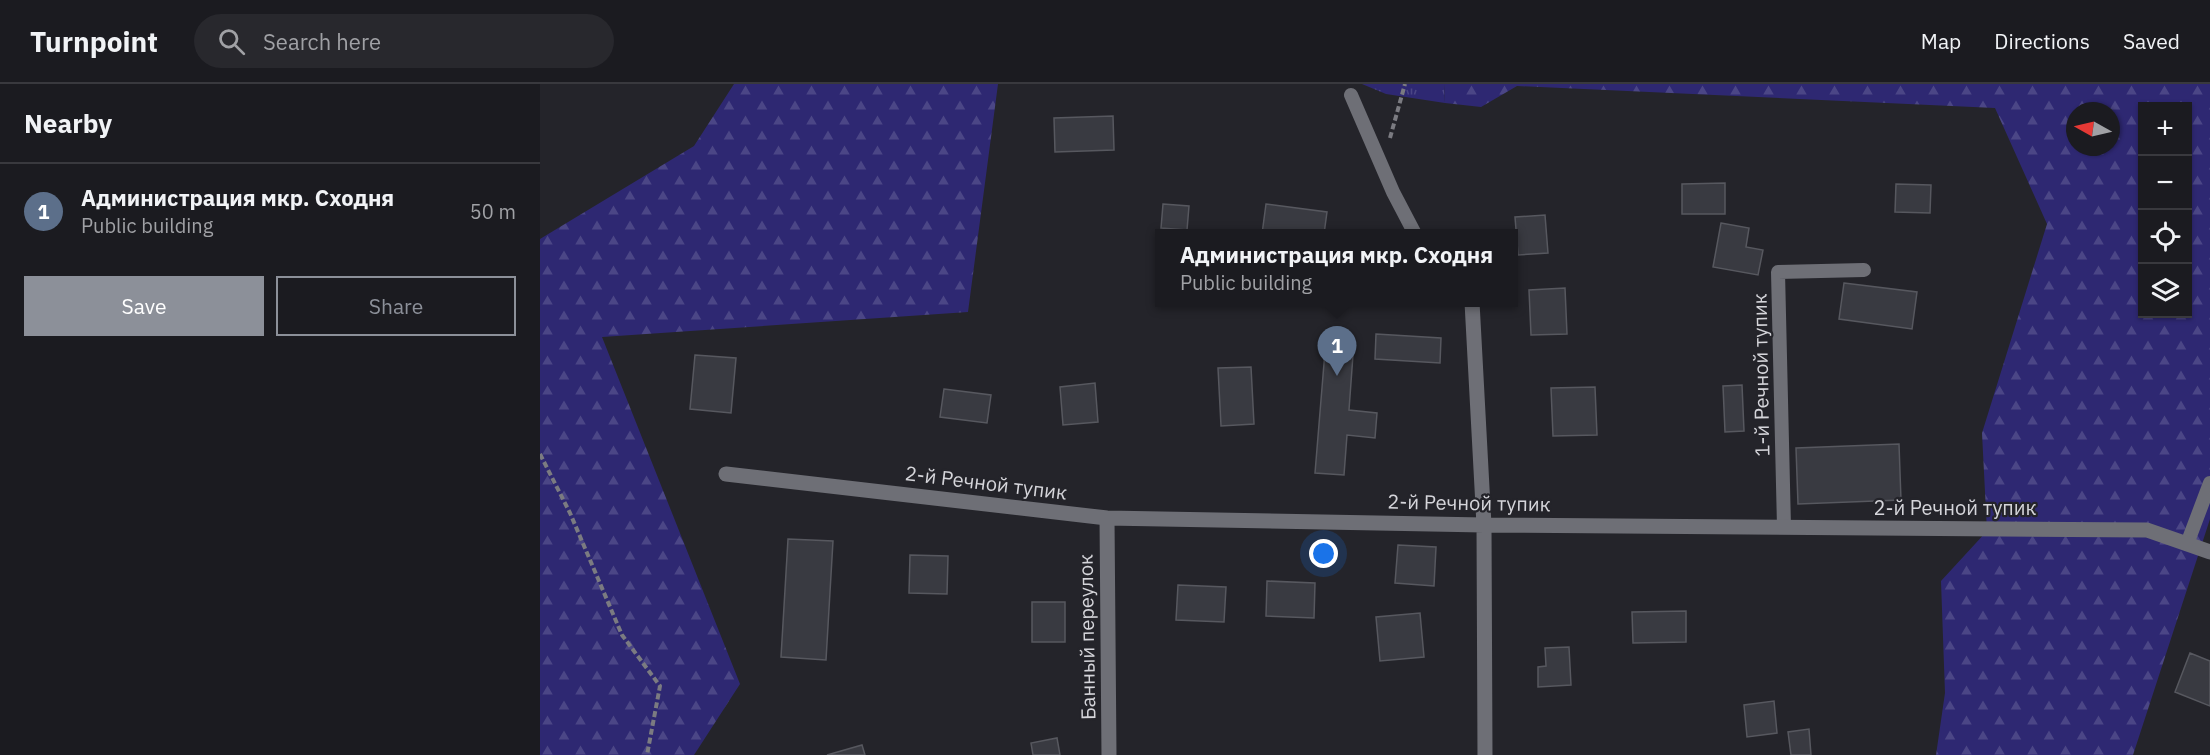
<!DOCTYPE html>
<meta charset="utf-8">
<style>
:root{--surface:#1b1b20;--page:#28282d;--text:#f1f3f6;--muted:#a0a1a5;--line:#39393e;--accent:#8c9099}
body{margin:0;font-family:"IBM Plex Sans",sans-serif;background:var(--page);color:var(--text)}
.controls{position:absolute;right:18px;top:18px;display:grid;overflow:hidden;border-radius:0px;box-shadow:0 2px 4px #0004}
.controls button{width:54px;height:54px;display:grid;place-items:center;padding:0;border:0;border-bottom:2px solid var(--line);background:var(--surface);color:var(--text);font:30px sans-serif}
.compass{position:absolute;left:1526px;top:18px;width:54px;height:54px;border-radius:50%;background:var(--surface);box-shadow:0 2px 4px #0004;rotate:278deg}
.you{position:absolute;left:784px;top:470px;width:21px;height:21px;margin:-15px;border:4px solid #fff;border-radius:50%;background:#1a73e8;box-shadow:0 0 0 9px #1a73e833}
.badge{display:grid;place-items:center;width:39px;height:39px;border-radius:50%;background:var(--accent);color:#fff;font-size:20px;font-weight:700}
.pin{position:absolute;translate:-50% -50px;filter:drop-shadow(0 2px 3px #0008)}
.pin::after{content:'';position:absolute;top:32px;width:21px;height:18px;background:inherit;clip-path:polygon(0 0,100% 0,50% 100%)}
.popup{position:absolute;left:615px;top:145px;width:363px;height:78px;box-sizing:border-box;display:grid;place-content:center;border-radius:0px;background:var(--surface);filter:drop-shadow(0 2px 4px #0005);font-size:20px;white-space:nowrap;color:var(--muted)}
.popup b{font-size:22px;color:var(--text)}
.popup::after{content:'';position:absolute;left:50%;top:100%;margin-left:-12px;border:12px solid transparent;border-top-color:var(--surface)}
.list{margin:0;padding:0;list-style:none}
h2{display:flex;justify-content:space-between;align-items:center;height:78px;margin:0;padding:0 24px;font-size:26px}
h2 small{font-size:20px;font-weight:400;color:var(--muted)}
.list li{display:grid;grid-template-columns:39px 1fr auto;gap:18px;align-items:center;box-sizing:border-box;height:96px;padding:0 24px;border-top:2px solid var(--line)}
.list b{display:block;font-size:22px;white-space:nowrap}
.list p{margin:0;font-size:20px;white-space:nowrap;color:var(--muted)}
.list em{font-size:20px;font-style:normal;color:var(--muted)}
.actions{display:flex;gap:12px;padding:18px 24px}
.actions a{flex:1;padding:14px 0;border:2px solid var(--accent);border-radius:0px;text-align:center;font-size:21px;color:var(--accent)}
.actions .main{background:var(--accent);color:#fff}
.icon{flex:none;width:33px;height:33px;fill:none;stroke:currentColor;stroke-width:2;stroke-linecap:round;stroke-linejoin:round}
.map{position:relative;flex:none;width:1670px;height:671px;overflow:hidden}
header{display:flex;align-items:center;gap:36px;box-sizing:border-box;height:84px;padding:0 30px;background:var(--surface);border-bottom:2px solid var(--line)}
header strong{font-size:28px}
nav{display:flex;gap:33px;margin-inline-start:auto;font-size:21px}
.search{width:420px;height:54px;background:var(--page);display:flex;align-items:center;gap:15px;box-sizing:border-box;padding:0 21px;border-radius:33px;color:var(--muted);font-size:22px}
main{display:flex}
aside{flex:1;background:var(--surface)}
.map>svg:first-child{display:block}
.grass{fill:url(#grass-tufts)}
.forest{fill:url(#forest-firs);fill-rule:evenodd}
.building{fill:#393a41;stroke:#57585f;stroke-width:1.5}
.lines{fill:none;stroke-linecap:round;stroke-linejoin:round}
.path{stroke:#7b7b81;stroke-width:4;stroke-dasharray:6 3;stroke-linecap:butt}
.service{stroke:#6e6f76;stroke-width:14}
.minor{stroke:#6e6f76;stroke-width:15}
.labels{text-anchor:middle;stroke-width:4.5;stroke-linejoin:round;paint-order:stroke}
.street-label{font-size:20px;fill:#d5d5da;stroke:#24242a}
</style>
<header>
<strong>Turnpoint</strong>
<div class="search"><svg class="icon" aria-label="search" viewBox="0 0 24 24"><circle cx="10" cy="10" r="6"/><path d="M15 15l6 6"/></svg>Search here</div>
<nav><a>Map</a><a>Directions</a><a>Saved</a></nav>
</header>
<main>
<aside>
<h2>Nearby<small></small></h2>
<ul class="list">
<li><span class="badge" style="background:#5c6f8a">1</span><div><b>Администрация мкр. Сходня</b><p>Public building</p></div><em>50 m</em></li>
</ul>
<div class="actions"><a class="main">Save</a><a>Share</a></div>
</aside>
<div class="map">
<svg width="1670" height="671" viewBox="0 0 1670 671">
<defs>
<pattern id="grass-tufts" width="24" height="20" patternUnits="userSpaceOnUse" patternTransform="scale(1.5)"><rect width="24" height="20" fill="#2e2872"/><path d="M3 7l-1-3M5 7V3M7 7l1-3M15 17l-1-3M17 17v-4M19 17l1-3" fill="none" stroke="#4b4686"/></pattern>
<pattern id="forest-firs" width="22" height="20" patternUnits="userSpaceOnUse" patternTransform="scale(1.5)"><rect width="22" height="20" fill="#2e2872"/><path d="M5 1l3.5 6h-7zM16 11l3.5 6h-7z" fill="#4b4686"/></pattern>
</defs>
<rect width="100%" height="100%" fill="#24242a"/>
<path class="grass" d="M822,0h82l1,19 -59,-9z"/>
<path class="forest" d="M194,0h264l-30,228 -366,25 138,347 -46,71h-154v-516l154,-93z
M904,0h766v435l-77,236h-197l9,-62 -4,-112 46,-50 -5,-98 65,-209 -52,-116 -478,-22 -36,21 -36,-4zM1602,22h46v208h-46zM1535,27h36v36h-36z"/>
<path class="building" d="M573,32l1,34 -59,2 -1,-34z
M1185,99v31h-43v-30z
M1356,100l35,1 -1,28 -35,-1z
M623,120l26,2 -2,24 -26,-2z
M726,120l61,8 -3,22h-62z
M1005,131l3,38 -30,2 -3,-38z
M1181,139l28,5 -3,19 17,3 -5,25 -45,-8z
M1304,199l73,9 -5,37 -73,-10z
M1025,204l2,46 -36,1 -2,-45z
M836,250l65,4 -1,25 -65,-4z
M786,255l28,2 -5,69 28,3 -2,25 -28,-3 -3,40 -29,-2z
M155,271l41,3 -5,55 -41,-4z
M711,283l3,57 -33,2 -3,-58z
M555,299l3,39 -35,3 -3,-38z
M1202,301l2,46 -19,1 -2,-46z
M1055,303l2,48 -44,1 -2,-48z
M404,305l47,6 -4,28 -47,-6z
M1359,360l2,56 -103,4 -2,-56z
M248,455l45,2 -7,119 -45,-3z
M858,461l38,2 -2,39 -39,-3z
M370,471l38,1 -1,38 -38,-1z
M727,497l48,2 -1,35 -48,-2z
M638,501l48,2 -2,35 -48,-2z
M492,518h33v40h-33z
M1146,527v31l-53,1 -1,-31z
M880,529l4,44 -44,4 -4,-44z
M1029,563l2,38 -33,2v-20l8,-1 -1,-18z
M1650,569l20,8v45l-35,-14z
M1234,617l3,32 -30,4 -3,-32z
M1269,645l2,26h-20l-3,-23z
M517,654l3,17h-27l-2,-12z
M322,661l3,10h-38z"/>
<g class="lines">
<path class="path" d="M850,54l15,-54
M0,370l30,59 52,122 38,51 -13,69"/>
<path class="service" d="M811,11l42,97 22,42
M1244,443l-6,-255 86,-2
M1647,460l23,-61"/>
<path class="minor" d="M932,218l12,223 1,230
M186,390l381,44 377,7 663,5 63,22
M567,434l2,237"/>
</g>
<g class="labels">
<g class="street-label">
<text transform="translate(1221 291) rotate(-91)" y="7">1-й Речной тупик</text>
<text transform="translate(446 399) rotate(7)" y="7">2-й Речной тупик</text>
<text transform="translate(929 419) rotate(1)" y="7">2-й Речной тупик</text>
<text x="1415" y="431">2-й Речной тупик</text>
<text transform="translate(547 553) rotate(-91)" y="7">Банный переулок</text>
</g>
</g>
</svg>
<div class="controls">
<button>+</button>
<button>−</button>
<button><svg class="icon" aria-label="locate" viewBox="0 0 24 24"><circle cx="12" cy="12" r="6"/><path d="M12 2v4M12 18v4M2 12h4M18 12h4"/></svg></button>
<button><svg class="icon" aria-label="layers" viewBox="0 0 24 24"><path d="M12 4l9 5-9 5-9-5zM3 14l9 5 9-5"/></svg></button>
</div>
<svg class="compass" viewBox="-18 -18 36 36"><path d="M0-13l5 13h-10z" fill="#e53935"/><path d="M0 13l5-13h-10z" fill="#a0a1a5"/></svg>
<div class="you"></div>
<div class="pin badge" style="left:797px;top:292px;background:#5c6f8a">1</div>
<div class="popup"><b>Администрация мкр. Сходня</b>Public building</div>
</div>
</main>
